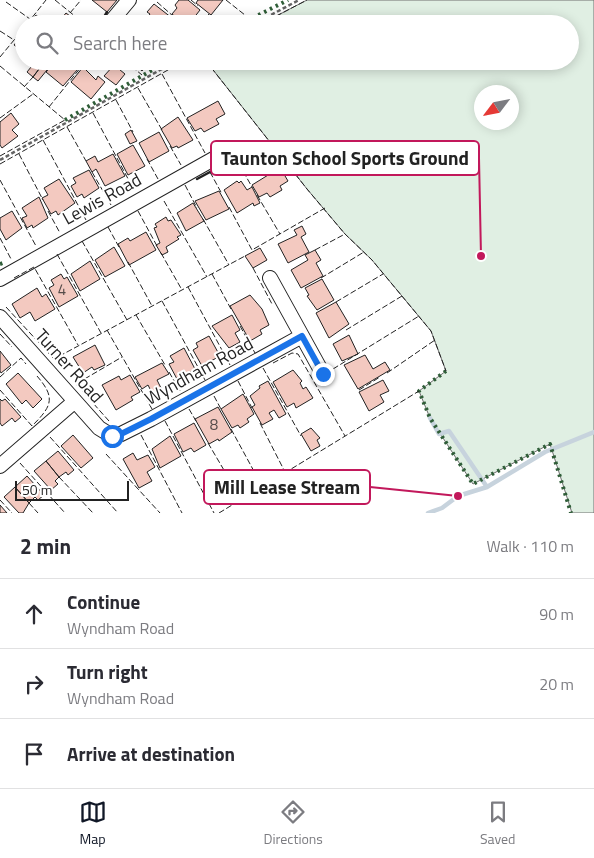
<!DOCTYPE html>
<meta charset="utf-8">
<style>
:root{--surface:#fff;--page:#f2f2f3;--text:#2b2b33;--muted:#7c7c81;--line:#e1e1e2;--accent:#111827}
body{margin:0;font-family:"Titillium Web",sans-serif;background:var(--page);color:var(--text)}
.compass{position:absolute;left:474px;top:85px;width:45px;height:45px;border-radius:50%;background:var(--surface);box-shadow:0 2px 12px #0003;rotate:238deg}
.scale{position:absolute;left:15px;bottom:12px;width:114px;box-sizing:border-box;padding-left:5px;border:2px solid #222;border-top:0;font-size:14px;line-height:18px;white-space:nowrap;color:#222;-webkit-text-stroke:4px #fff;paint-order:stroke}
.stop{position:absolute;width:15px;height:15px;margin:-11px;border:4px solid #1a73e8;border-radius:50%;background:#fff}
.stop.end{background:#1a73e8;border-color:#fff;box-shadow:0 1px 5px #0008}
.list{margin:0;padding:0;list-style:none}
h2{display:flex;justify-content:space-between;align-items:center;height:65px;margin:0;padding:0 20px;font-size:21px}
h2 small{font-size:16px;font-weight:400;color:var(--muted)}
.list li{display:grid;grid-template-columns:32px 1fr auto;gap:15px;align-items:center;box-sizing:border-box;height:70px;padding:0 20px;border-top:1px solid var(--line)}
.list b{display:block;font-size:19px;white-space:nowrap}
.list p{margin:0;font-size:16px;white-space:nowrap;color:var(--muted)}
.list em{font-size:16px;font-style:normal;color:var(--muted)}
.icon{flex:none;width:28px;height:28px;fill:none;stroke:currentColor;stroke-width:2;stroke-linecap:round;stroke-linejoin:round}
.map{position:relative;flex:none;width:594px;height:513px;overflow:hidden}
.search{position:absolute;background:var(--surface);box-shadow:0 2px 12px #0003;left:15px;right:15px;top:15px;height:55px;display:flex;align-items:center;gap:12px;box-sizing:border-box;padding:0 18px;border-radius:28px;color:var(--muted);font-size:19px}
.sheet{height:275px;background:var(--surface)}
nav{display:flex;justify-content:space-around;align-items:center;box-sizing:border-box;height:70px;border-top:1px solid var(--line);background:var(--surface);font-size:14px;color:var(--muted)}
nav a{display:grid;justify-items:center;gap:2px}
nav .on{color:var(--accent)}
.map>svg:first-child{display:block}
.green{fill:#e0efe3;stroke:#6f6f6f;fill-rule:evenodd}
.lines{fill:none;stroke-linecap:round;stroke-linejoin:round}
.stream{stroke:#c7d3dd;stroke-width:4.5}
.building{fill:#f3c9c0;stroke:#222}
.minor-casing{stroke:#222;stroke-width:16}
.path{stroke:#646464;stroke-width:2.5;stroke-dasharray:4 2.5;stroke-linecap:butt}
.minor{stroke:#fff;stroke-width:14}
.hedge{stroke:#2f5e38;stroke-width:4;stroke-dasharray:2.5 4;stroke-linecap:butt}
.fence{stroke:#222;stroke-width:1;stroke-dasharray:6 2.5;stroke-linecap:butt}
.wall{stroke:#222;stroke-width:2.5}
.route{stroke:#1a73e8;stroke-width:6}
.labels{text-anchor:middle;stroke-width:4;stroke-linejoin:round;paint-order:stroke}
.number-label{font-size:15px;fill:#564c4a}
.street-label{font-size:18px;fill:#222;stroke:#fff}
.leader{fill:none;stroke:#c2185b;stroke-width:2}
.callout-dot{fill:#c2185b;stroke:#fff;stroke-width:2}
.callout{fill:#fff;stroke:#c2185b;stroke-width:2}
.callout-label{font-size:19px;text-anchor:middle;font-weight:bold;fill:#222}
</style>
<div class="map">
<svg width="594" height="513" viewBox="0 0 594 513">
<rect width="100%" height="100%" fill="#fff"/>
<path class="green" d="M307,0h287v513h-22l-22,-69 -77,40 -43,-66 -11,-27 27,-20 -15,-40 -59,-71 -27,-26 -38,-45 -101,-128h364v-37h-309zM482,92h30v30h-30z"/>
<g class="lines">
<path class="stream" d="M430,418l9,16 10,-3 38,56
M428,513l14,-5 16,-12 29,-9 58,-35 49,-20"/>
</g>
<path class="building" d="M92,0h25l-10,12z
M179,0h9l12,10 -11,14h-5l-12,-10 5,-6 -2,-3z
M198,0h25l-12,15 -15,-12z
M154,4l18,14 -5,6h-21l-2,-2 6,-8 -3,-2z
M66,13l13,10 1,1h-23z
M36,15l11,9h-18z
M24,33v19l-10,-7z
M36,61l6,4 -9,12 -6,-5z
M56,61h13l9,8 -15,17 -17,-14z
M131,61h19l-8,10z
M42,65l5,5 -9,11 -5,-4z
M114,65l11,9 -9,11 -12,-9z
M83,67l13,13 2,-4 7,6 -14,17 -20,-17z
M218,101l7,13 -9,5 3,5 -15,8 -3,-4 -6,3 -8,-13z
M11,113l8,11 -7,6 6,6 -16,12 -2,-3v-23z
M178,117l15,23 -15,8 -1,-2 -5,2 -11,-19z
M131,130l6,11 -7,3 -5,-10z
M159,132l10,19 -20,11 -10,-19z
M133,145l12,21 -17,9 -11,-21z
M113,154l12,22 -20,10 -9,-17 -4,3 -6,-11 9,-5 3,6z
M275,159l13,22 -8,5 2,4 -12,7 -3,-4 -8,4 -7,-12 21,-13 -5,-9z
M89,170l10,18 -15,10 -2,-4 -5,3 -6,-11 5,-3 -3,-5z
M59,179l16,24 -17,12 -2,-4 -5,3 -9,-16 6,-3 -4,-7z
M237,181l2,2 2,-2 6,9 5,-3 8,16 -6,3 -1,-3 -16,10 -13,-23z
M219,191l10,18 -23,11 -11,-19z
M39,197l9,21 -15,10 -1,-3 -5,3 -5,-10 5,-2 -5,-8z
M193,203l11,18 -18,10 -9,-18z
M12,211l10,17 -16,12 -6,-11v-11z
M166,217l2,4 3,-1 10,15 -4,2 2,2 -13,8 2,5 -6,3 -6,-10 4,-2 -6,-15 3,-1 -2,-3z
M302,226l4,8 -5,3 8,15 -21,11 -10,-19 19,-9 -3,-5z
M146,232l10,18 -27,15 -11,-21 10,-6 2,3z
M114,247l11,19 -20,11 -10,-17z
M260,248l7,12 -14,8 -8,-12z
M315,250l6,10 -5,3 7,13 -22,12 -10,-18 17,-10 -3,-5z
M90,261l10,18 -20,12 -9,-17z
M61,274l3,5 3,-2 11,19 -19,11 -10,-19 5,-3 -3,-5z
M322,279l12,21 -17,10 -10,-14 2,-1 -4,-7z
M37,288l5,9 4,-3 9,15 -20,12 -5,-9 -10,6 -8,-14z
M250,295l12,14 7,16 -9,5 2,4 -12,7 -20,-35z
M336,302l13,22 -20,14 -13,-25z
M232,315l8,15 -5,3 5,9 -11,6 -17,-22z
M349,335l9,19 -16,7 -9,-17z
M209,336l11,20 -18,10 -9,-16 5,-3 -2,-4z
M95,345l10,20 -11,5 -2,-3 -9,6 -10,-16z
M184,348l11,21 -18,10 -8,-15 5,-2 -4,-6z
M0,351l11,14 -10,8 -1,-2z
M365,355l8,14 12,-7 5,8 -32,19 -14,-24z
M162,363l7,11 -12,6 4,8 -9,5 -4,-8 -6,4 -7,-12z
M293,370l9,11 -2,2 3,6 3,-2 7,11 -17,10 -2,-5 -7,4 -14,-25z
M18,373l24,26 -9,9 -7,-8 -4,4 -16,-20z
M130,375l10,17 -9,5 2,3 -17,10 -14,-25 17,-9 2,4z
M383,380l6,11 -9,4 4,7 -15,9 -10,-19z
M268,381l18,33 -7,4 -5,-8 -5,3 4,6 -11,6 -10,-18 3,-2 -5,-9 10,-8 -1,-2z
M243,394l11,20 -7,5 2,3 -9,6 -2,-3 -6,3 -11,-19z
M0,399l2,2 3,-2 16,18 -6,5 -3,-4 -10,8 -2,-3z
M218,407l14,25 -13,9 -1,-2 -9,5 -14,-25z
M194,423l12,22 -12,7 -3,-4 -8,4 -9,-18z
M311,428l9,10 -3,2 3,6 -9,5 -10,-17z
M73,435l20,23 -12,10 -20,-22z
M170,436l11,20 -21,12 -8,-19z
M58,451l16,19 -6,5 -2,-3 -7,5 -13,-16z
M133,453l4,7 11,-5 7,12 -8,5 5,9 -13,7 -16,-29z
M46,461l13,16 -4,4 3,3 -7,6 -17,-19z
M27,476l17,19 -6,5 -3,-3 -6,6 -14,-16z
M15,487l14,16 -6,10h-4l-15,-16z
M0,505l7,8h-7z"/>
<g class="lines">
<defs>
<path id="minor" d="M109,24l20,-24
M270,278l53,96
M0,279l224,-126
M0,317l99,111 13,8 9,-2 30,-15 151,-83
M0,466l75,-65"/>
</defs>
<use href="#minor" class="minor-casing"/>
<path class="path" d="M254,24l45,-24
M0,160l176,-99"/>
<use href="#minor" class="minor"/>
<path class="hedge" d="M241,24l47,-24
M65,120l103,-59
M0,264l3,-1
M446,371l-27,20 11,27 43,66 77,-40 21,69"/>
<path class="fence" d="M55,0l26,21 -2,2
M191,0l7,6
M226,0l24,19
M6,2l24,17
M157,2l16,14
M70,13l11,-13
M208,14l12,10
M138,19l5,5
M27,24l19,-24
M261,24l46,-24
M0,31l14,9
M0,57l24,-29
M125,61l17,14
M206,61l101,128 38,45 27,26 59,71 15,40
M0,66l65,54 -65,36
M162,74l43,79
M24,87l9,-10
M138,88l24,42
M116,100l17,32
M49,107l32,-40
M93,113l41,77
M0,118l33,-24
M67,127l19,34
M43,140l43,80
M170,146l11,19
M19,154l24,46
M147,159l11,20
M0,164l184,-103
M239,164l13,23
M92,172l19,33
M210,172l12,22
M0,180l36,66
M185,185l12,23
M257,195l23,39
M164,201l43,76
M229,207l23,43 73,-42
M48,211l12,22
M138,211l19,35
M203,219l26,46
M108,227l11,20
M0,238l11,21
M82,241l45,79
M315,250l30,-16
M161,253l21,37
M57,254l44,79
M128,262l24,44
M253,268l19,36
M212,274l19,35
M14,278l20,-11 44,78
M321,278l43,-26
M188,287l42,78
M162,301l43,79
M336,302l47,-28
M6,307l48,52 191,-103
M136,315l29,50
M240,326l15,27
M107,330l45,79
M346,330l56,-34
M0,334l12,13
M273,363l19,-10 6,1 47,82
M263,368l38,68
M333,369l86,-53
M169,372l11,19
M387,373l48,-33
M0,377l21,-19 5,6
M238,381l14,27
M0,390l32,36c20,-20 24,-28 5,-50
M359,390l21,-13
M214,396l8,15
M189,409l7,12
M109,421l-33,-37 46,-27
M165,421l49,92
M260,423l25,49
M231,429l31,57
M141,435l41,78
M50,437l68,76
M208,443l33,56
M106,454l54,59
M20,463l45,50
M59,477l34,36
M0,500l12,13
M29,503l9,10
M219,513l200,-122"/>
<path class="wall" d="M82,22l3,2
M100,24l7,-12
M197,179l13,-7 10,2 9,-5"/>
</g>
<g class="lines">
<path class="route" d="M112,436l9,-2 30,-15 151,-83 21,38"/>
</g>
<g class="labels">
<g class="number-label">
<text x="62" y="295">4</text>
<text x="214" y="430">8</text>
</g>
<g class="street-label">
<text transform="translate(102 199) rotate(-29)" y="6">Lewis Road</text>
<text transform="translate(69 366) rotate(48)" y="6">Turner Road</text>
<text transform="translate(199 371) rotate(-29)" y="6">Wyndham Road</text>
</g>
</g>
<path class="leader" d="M481 256L479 158M458 496L370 487"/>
<g class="callout-dot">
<circle cx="481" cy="256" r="5"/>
<circle cx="458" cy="496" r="5"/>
</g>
<g class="callout">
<rect x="211" y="141" width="268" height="34" rx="5"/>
<rect x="204" y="470" width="166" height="34" rx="5"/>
</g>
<g class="callout-label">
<text x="345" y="165">Taunton School Sports Ground</text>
<text x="287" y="494">Mill Lease Stream</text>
</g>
</svg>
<svg class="compass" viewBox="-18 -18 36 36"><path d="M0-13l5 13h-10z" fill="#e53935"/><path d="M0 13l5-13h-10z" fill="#7c7c81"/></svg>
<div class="scale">50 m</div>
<div class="stop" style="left:112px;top:436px"></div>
<div class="stop end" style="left:323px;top:374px"></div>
<div class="search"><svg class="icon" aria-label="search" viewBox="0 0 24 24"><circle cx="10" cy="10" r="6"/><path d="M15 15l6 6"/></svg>Search here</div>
</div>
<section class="sheet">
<h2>2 min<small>Walk · 110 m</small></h2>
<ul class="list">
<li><svg class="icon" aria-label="ahead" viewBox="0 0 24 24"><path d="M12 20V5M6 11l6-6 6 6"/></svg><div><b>Continue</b><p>Wyndham Road</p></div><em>90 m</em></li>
<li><svg class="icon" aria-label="right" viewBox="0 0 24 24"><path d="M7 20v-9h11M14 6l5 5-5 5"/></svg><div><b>Turn right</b><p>Wyndham Road</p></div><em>20 m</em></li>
<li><svg class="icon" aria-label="arrive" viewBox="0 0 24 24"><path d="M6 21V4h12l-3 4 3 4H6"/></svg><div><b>Arrive at destination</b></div></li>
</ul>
</section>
<nav>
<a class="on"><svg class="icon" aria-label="map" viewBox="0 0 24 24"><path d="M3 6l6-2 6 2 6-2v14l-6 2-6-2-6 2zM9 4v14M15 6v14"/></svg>Map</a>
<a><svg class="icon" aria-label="directions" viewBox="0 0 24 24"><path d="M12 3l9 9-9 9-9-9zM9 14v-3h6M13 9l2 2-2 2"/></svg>Directions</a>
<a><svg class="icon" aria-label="saved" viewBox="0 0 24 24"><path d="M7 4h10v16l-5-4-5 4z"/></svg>Saved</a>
</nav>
